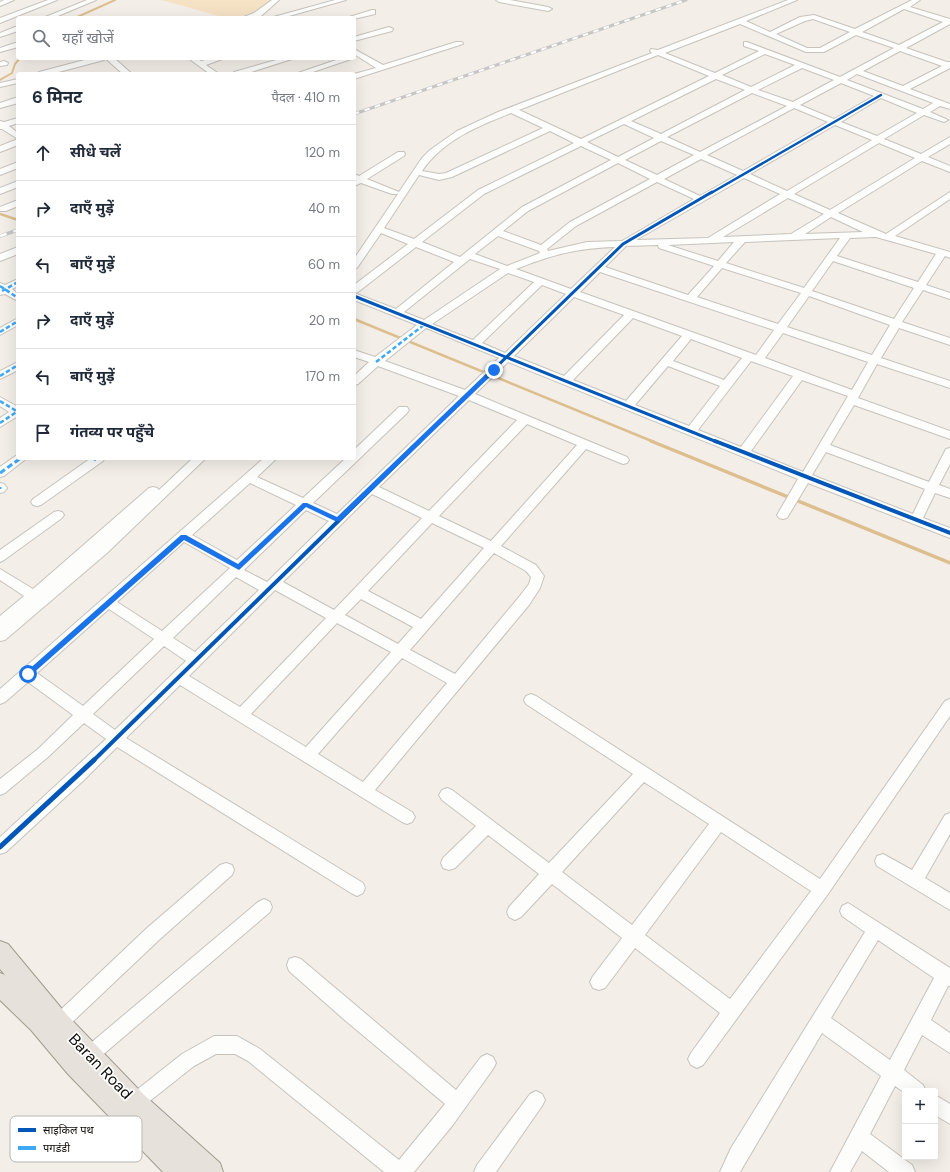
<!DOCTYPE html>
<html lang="hi">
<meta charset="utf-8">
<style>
:root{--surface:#fff;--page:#f2f2f3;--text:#1f2937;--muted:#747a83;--line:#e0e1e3}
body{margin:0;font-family:"DM Sans","Noto Sans Devanagari",sans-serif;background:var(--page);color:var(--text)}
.controls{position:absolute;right:12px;bottom:12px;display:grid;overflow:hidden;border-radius:4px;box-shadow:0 4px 16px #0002}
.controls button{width:36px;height:36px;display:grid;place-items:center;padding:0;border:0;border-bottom:1px solid var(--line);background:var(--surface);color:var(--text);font:20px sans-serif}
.stop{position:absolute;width:12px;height:12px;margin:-9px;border:3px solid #1a73e8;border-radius:50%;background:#fff}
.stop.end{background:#1a73e8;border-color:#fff;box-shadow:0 1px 4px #0008}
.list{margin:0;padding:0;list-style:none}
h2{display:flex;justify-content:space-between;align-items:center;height:52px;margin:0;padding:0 16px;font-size:17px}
h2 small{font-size:13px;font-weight:400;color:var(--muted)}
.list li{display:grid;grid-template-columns:26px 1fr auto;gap:12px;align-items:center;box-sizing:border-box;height:56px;padding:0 16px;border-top:1px solid var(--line)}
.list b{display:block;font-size:15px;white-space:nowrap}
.list em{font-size:13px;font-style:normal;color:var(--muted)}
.icon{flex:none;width:22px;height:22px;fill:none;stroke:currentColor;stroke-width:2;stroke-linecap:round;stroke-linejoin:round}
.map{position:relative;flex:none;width:950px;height:1172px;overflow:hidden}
.search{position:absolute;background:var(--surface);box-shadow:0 4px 16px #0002;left:16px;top:16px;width:340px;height:44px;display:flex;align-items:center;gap:10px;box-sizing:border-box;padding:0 14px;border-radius:4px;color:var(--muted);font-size:15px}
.panel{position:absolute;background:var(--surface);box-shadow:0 4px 16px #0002;left:16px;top:72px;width:340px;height:388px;border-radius:4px}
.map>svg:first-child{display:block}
.green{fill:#f5e2c5}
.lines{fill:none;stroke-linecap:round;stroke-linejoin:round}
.stream-far2{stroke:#ddbf8f;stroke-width:2}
.stream-far1{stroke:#ddbf8f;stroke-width:2.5}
.stream{stroke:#ddbf8f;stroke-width:3.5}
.minor-casing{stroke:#c6c3be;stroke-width:2}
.major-casing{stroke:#a29b8e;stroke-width:2}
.minor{fill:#fdfdfc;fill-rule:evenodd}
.major{fill:#e6e2db;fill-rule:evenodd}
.rail-far1-casing{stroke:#c7c6c4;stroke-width:3}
.rail-casing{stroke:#c7c6c4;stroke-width:3.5}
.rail-far1{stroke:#fff;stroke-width:2;stroke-dasharray:5.5;stroke-linecap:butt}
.rail{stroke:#fff;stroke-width:2.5;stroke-dasharray:7;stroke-linecap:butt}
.quiet-far1{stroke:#3fa9f5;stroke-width:2.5;stroke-dasharray:4.5 2.5;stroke-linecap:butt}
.quiet{stroke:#3fa9f5;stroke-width:3;stroke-dasharray:6 3;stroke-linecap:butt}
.cycleway-far3-casing{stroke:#fff;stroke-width:4}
.cycleway-far2-casing{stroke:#fff;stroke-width:5}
.cycleway-far1-casing{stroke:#fff;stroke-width:6}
.cycleway-casing{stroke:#fff;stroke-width:8}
.cycleway-far3{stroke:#0057b8;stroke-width:2.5}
.cycleway-far2{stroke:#0057b8;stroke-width:3}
.cycleway-far1{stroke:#0057b8;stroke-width:4}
.cycleway{stroke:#0057b8;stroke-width:5}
.route{fill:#1a73e8}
.labels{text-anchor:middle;stroke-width:3.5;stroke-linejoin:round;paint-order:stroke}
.near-street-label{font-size:16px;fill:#100d09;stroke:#fff}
.key{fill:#fff;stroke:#b7b6b5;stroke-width:1}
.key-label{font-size:11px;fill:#100d09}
</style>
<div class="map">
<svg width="950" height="1172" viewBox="0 0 950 1172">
<rect width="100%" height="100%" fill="#f3efe8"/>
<path class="green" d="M161,0h112c-15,11 -29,18 -47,18z"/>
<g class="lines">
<path class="stream-far2" d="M75,18l40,-18
M0,80l12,-7 3,-9 5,-6"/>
<path class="stream-far1" d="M0,214l18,6
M354,319l300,123"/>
<path class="stream" d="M651,441l299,122"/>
<defs>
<path id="minor" d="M4,0h10l-14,6v-4z
M48,0h9l-57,23v-5z
M87,0h9l-43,18h-10z
M272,0h7l-19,17 -19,1 13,-5z
M335,0h11l-64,18h-12z
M496,0h14l38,7 4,2 -4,2 -49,-9z
M788,0h9l-51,21 24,11 30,-15 14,-2 41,14 57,-29h8l-10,7 40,12v5l-44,24 41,14h3v6l-40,21 40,15v5l-10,-3 -10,6 18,8 -4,2 -20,-7 -40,24 37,15 29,-17v7l-22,13 22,9v6l-28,-11 -84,52 48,21 64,-42v7l-55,37 55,16v6l-5,-2 -19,29 24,8v6l-27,-9 -21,32 48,16v7l-51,-17 -18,30 69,23v7l-73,-24 -19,34 92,33v8l-96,-34 -24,40 99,37 17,-33 4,-1v16l-11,21 11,4v9l-15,-5 -12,25 27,10v10l-142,-55 -21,35 -4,1 -4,-1 -2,-3 21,-36 -290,-117 -33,32 152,63 2,3 -2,3 -4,1 -37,-15 -85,97 35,19 8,11 -4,12 -11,17 -154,185 37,22 3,5 -3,5 -5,2 -5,-2 -222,-137 -54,53 237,145 2,5 -2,5 -6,3 -6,-3 -234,-146 -33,33 -78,72 -6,2v-17l106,-98 -22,-16 -36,34 -43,36 -5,2v-16l38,-30 35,-34 -45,-33 -23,20 -5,2v-15l264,-231h13l-20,19 46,21 43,-40h8v-8l45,-43h8l2,3 -2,3 -94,90 24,11 122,-118 -81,-30 -20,18 -4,1v-9l15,-14 -15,-5v-7l21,7 42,-32 -63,-25v-7l42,16 58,-47 -38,-15 -58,45 -4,1v-8l54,-41 -27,-11 -24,35 -3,1v-10l44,-65h-6l-31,-11 -7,3v-12l5,2 39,-24h6l1,2 -1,2 -37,23 32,13 23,-34 8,-8 27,-19 41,-19 154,-59 -2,-2 1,-2 7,1zM904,9l39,13 -44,23 -37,-13zM813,19l37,13 -30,16h-13l-31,-14 29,-13zM740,24l66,28h18l32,-17 38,13 -54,29 -93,-35h-3v4l15,5 -44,22 -50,-20zM900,51l42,15 -39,20 -40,-15zM765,54l30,11 -44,22 -29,-12zM658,55l51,21 -128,63 -62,-29zM802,68l32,12 -41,22 -35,-12zM857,74l76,29 -10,6 -76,-29zM716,79l29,11 -84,44 -30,-13zM841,83l33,13 -40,23 -34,-14zM752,93l35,13 -87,46 -33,-15zM881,98l36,15 -40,23 -36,-14zM794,108l34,14 -85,49 -36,-16zM511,113l32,15 -97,45 -7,1 -17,-3c21,-31 56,-45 89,-58zM624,124l30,14 -36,19 -31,-15zM835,125l37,15 -85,51 -37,-17zM550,131l24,12 -96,47 -64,49 -30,-11 35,-53 20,5 13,-3zM661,141l33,14 -37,20 -32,-15zM879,143l36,15 -85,52 -36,-16zM581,146l30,14 -89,47 -62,50 -38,-15 62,-48zM701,159l36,16 -37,21 -36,-17zM618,163l32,16 -80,43 -29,23 -38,-14 25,-20zM744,178l36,16 -72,44 -72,2zM657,182l37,17 -72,42 -35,1 -39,9 -1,-2 29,-23zM788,198l36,16 -33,20 -68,3zM831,217l32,15 -58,2zM498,236l41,15 1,2 -33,13 -32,-12zM876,237l60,17 -18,28 -81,-26 13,-18zM840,238l-36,50 -78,-25 19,-21zM734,242l-16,19 -50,-16zM658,245l1,3 55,18 -26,29 -83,-28 21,-21zM615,247l-44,42 -55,-20c36,-14 60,-21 99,-22zM470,259l30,10 -76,51 -20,-8zM833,261l81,27 -20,31 -82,-28zM722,268l79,25 -23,31 -81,-27zM600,272l174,58 -18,25 -176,-63zM508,273l26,9 -61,58 -41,-16zM542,285l24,9 -61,59 -23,-10zM809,296l81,29 -18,30 -85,-28zM574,297l50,18 -60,61 -50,-20zM633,318l49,18 -56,65 -53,-21zM426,328l73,30 -34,32 -80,-29zM783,333l85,29 -16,28 -87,-32zM691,339l51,19 -18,22 -51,-19zM751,361l42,15 -52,71 -43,-17zM668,366l52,20 -31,40 -54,-21zM802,380l46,16 -45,76 -52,-21zM469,400l48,20 -88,91 -50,-24zM527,424l50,21 -86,96 -52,-25zM826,452l99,37 -12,25 -101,-39zM250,483l46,22 -59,55 -45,-25zM372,494l50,24 -88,92 -51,-28zM306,510l23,11 -62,61 -23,-12zM432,523l52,25 -63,71 -53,-28zM184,542l46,26 -68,63 -45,-29zM494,553l32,18 5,6 -2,7 -10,13 -64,77 -45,-24zM236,577l23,13 -64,62 -22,-14zM275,590l51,28 -86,89 -51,-31zM361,599l52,28 -15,17 -53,-29zM109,609l45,30 -71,67 -46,-33zM337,623l54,29 -85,95 -55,-33zM164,646l22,15 -71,69 -22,-16zM402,658l45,25 -84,99 -45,-28z
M372,10h3v4l-21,5 -8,-1z
M15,27h3v4l-18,6v-4z
M389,27l4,2 -1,2 -38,10v-4z
M456,42h6l1,2 -109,35v-5l22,-6 -22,-14v-5l29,16z
M15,43h3v4l-18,5v-4z
M92,58h13l-1,2 -53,14h-13l1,-2z
M105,58h9l18,16h-9z
M188,58h9l4,3 12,-3h12l-19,7 13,9h-9z
M283,58h12l-50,16h-12l1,-2z
M342,58h12l-47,16h-12z
M4,61l4,2 -1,2 -7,1v-4z
M18,79v4l-18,4v-4z
M15,98h3v5l-18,5v-5z
M18,118v5l-9,3 9,7v12l-18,7v-6l18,-7 -16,-10h-2v-8l4,1z
M18,162v6l-18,7v-6z
M18,181v6l-18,7v-6z
M18,200v6l-12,5h-6v-4z
M18,247v7l-18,7v-7z
M18,279v7l-6,3 6,5v7l-13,-7 -5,1v-12l5,2z
M18,318v7l-18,10v-7z
M18,362v8l-18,9v-8z
M0,397l18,10v9l-18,11v-9l9,-6 -9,-6z
M17,455l1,3h9l-23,18 -4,1v-10z
M91,458h14l-2,3 -62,44 -4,1 -4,-1 -2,-3 2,-3z
M193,458h13l-99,95 -102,87 -5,1v-25l24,-20 -24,-16v-11l33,20 116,-101 4,-1 4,1 2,2z
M0,483l4,1 3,4 -3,4 -4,1z
M58,511l4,1 2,3 -2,3 -58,42 -4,2v-12l54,-38z
M531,694l5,2 284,183 125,-178 5,-2v17l-122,178 -125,171 -6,3 -6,-3 -3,-6 3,-6 29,-40 -85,-65 -30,40 -6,2 -6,-2 -3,-6 3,-6 29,-38 -70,-54 -31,33 -6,3 -6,-3 -2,-5 2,-5 30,-33 -51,-39 -33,33 -6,2 -6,-2 -2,-5 2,-5 33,-32 -34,-26 -3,-5 3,-5 5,-2 5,2 97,73 84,-89 -107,-70 -2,-4 2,-4zM644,782l65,42 -77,101 -70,-53zM721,832l90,59 -81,108 -85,-64z
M950,813v21l-25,44 25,15v17l-73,-44 -2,-5 2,-5 6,-2 29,16 33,-55z
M226,863l6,2 2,5 -2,5 -73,65 -94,89 -6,3 -6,-3 -3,-6 3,-6 94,-89 73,-63z
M264,899l6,3 2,5 -2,5 -178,152 -6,3 -6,-3 -3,-6 3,-6 178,-150z
M848,903l102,65v18h-2l-17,34 19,13v20l-28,-18 -18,35 19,15 3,6h-21v2l-10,-7 -25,48 42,31 3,7h-26l-27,-21 -12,21h-20l51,-96 -59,-43 -82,139h-20l11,-24 134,-216 -23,-16 -2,-5 2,-5zM878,940l56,38 -44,82 -59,-42z
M295,957l6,2 155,131 25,-33 6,-3 6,3 3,6 -3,6 -41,57 -38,46h-30l-136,-111 -13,-7h-19l-22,12 -53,42 -6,3 -6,-3 -3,-6 3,-6 53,-42 32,-18h23l23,13 139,111 46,-56 -98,-82 -58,-51 -2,-6 2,-6z
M536,1091l6,3 3,6 -3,6 -46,66h-22l3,-7 53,-71z
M935,1095l15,9v20l-15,-9z"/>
<path id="major" d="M0,941l8,3 59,71 76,79 77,69 3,9h-60l-95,-98 -37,-44 -31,-30v-27l5,2 -5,-6z"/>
</defs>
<use href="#minor" class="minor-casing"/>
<use href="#major" class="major-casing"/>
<use href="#minor" class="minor"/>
<use href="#major" class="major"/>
<defs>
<path id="rail-far1" d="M354,114l332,-114"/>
<path id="rail" d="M0,236l18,-6"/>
</defs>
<use href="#rail-far1" class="rail-far1-casing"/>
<use href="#rail" class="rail-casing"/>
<use href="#rail-far1" class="rail-far1"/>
<use href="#rail" class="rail"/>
<path class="quiet-far1" d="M0,286l18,12
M2,291l16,-9
M0,332l18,-11
M376,362l49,-38
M0,376l18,-11
M0,401l18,11
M0,423l18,-12"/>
<path class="quiet" d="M93,458l3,2
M0,473l21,-15
M0,487v2"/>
<defs>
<path id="cycleway-far3" d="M711,193l170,-98"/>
<path id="cycleway-far2" d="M354,296l363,146
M419,442l204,-198 89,-52"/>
<path id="cycleway-far1" d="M715,441l235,92
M93,761l327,-320"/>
<path id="cycleway" d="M0,847l94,-87"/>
</defs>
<use href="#cycleway-far3" class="cycleway-far3-casing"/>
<use href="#cycleway-far2" class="cycleway-far2-casing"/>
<use href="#cycleway-far1" class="cycleway-far1-casing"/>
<use href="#cycleway" class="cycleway-casing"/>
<use href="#cycleway-far3" class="cycleway-far3"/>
<use href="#cycleway-far2" class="cycleway-far2"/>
<use href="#cycleway-far1" class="cycleway-far1"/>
<use href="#cycleway" class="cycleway"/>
</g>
<path class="route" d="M492,368l5,2 -157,151h-5l-29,-14 -67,63 -55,-30 -154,136h-4v-4l155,-137h5l52,29 65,-61h4l30,14z"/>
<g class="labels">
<g class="near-street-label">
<text transform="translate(101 1066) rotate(46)" y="6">Baran Road</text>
</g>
</g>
<rect x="10" y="1116" width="132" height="46" rx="6" class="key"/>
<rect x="18" y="1128" width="18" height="4" fill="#0057b8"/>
<rect x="18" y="1146" width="18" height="4" fill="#3fa9f5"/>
<g class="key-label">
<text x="43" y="1134">साइकिल पथ</text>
<text x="43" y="1152">पगडंडी</text>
</g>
</svg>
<div class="controls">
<button>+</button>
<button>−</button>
</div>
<div class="stop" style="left:28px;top:674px"></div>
<div class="stop end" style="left:494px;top:370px"></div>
<div class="search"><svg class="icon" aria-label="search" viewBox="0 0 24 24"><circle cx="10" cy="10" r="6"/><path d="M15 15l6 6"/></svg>यहाँ खोजें</div>
<section class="panel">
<h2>6 मिनट<small>पैदल · 410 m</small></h2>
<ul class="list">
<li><svg class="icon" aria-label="ahead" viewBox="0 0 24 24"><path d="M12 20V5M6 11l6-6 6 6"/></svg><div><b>सीधे चलें</b></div><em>120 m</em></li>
<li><svg class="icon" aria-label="right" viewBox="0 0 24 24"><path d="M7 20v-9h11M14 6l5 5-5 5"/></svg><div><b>दाएँ मुड़ें</b></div><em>40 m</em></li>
<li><svg class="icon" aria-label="left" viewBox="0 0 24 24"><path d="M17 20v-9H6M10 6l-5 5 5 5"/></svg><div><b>बाएँ मुड़ें</b></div><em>60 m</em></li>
<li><svg class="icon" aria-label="right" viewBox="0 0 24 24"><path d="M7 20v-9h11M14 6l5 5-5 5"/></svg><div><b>दाएँ मुड़ें</b></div><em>20 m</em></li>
<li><svg class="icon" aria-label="left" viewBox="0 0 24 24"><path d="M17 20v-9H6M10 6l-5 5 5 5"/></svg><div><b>बाएँ मुड़ें</b></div><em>170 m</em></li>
<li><svg class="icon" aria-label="arrive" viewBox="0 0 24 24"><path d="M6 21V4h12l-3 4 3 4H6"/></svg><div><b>गंतव्य पर पहुँचे</b></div></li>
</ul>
</section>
</div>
